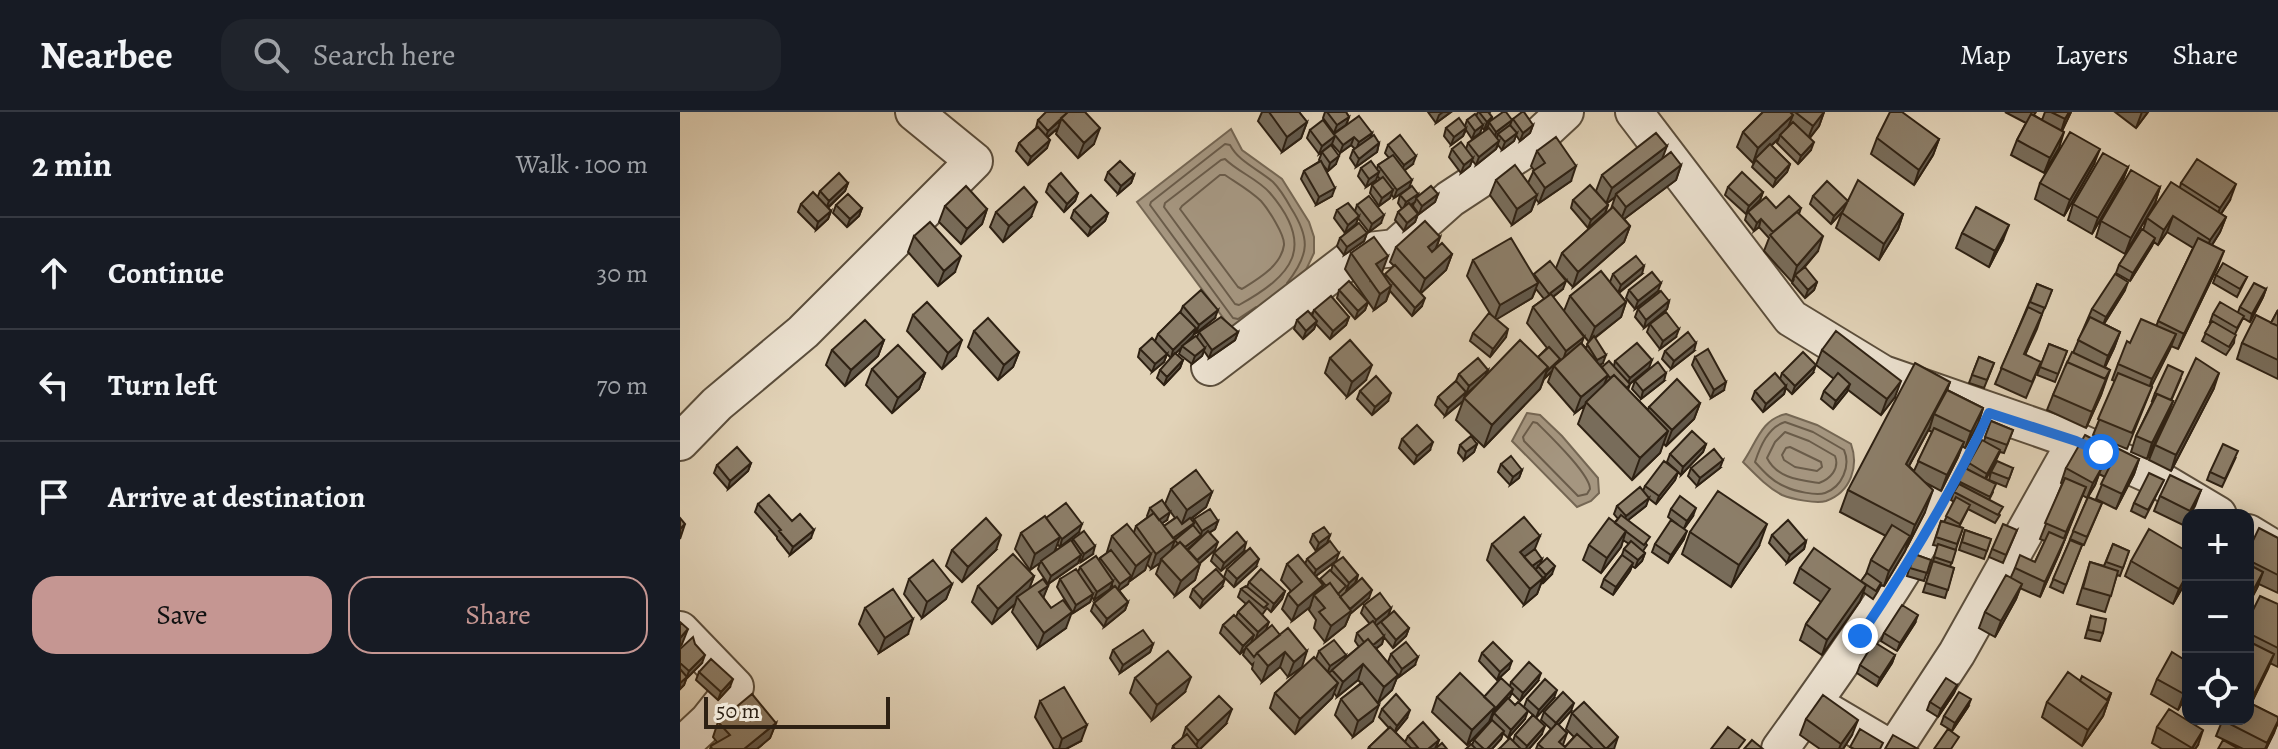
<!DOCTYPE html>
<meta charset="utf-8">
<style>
:root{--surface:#171b24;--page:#20242c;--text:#f1f3f6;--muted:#9ea1a6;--line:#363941;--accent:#c59692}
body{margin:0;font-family:Alegreya,serif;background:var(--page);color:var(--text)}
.controls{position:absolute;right:24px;bottom:24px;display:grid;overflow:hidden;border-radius:16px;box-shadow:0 4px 20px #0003}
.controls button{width:72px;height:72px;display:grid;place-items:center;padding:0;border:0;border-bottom:2px solid var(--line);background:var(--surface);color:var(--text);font:40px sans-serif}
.scale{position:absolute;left:24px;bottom:20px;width:186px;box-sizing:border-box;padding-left:8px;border:4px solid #2e2113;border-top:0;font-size:22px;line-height:28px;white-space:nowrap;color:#2e2113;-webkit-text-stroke:6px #ece2d1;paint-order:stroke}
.stop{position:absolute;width:24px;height:24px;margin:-18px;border:6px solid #1a73e8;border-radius:50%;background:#fff}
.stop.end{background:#1a73e8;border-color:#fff;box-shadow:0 2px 8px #0008}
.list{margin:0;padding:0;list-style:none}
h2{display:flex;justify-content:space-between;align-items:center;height:104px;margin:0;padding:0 32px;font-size:34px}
h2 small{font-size:26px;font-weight:400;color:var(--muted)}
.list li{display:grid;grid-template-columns:52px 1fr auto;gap:24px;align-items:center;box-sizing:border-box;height:112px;padding:0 32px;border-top:2px solid var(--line)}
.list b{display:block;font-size:30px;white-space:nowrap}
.list em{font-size:26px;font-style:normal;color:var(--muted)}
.actions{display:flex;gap:16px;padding:24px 32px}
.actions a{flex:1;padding:18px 0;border:2px solid var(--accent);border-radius:24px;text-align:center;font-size:28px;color:var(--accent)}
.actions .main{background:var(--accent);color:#111}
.icon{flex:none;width:44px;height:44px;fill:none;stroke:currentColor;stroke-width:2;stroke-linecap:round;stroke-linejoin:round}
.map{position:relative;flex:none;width:1598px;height:637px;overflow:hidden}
header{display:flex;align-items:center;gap:48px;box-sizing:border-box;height:112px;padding:0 40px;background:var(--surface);border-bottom:2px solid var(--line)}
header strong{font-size:38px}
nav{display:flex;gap:44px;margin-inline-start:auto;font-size:28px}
.search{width:560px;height:72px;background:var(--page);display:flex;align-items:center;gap:20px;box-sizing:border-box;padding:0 28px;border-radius:24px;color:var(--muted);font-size:30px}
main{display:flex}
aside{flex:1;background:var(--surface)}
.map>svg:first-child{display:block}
.water{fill:#a59680;stroke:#756754;stroke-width:2}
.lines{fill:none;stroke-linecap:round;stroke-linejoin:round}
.shore{stroke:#6a5c4a;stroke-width:2}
.minor-casing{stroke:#5b4e3c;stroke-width:40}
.minor{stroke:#ece2d1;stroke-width:36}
.wall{fill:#786c5a;stroke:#2e2113;stroke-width:2;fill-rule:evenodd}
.shaded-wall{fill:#62584a;stroke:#2e2113;stroke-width:2}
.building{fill:#8c7e69;stroke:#2e2113;stroke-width:2}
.route{stroke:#1a73e8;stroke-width:10}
</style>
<header>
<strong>Nearbee</strong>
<div class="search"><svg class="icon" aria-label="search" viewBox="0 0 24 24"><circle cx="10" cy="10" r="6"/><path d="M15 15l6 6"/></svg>Search here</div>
<nav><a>Map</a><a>Layers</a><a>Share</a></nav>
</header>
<main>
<aside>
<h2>2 min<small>Walk · 100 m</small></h2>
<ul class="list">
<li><svg class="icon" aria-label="ahead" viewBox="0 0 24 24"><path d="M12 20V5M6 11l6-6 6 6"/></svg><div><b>Continue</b></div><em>30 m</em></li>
<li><svg class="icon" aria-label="left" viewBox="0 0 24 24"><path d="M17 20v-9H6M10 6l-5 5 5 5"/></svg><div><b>Turn left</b></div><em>70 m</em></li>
<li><svg class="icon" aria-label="arrive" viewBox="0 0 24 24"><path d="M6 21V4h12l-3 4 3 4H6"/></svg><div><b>Arrive at destination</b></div></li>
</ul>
<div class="actions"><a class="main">Save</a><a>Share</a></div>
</aside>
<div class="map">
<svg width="1598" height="637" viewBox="0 0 1598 637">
<rect width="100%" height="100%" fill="#e2d3b8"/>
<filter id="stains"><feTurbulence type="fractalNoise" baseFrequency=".0025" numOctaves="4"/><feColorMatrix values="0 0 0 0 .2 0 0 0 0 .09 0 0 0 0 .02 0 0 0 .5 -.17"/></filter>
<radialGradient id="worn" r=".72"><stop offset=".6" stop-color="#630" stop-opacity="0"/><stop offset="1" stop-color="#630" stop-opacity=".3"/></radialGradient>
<path class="water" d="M551,17l11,21 40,29 27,43 5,15v16l-11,23 -70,55 -96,-129z
M847,301l13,2 22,21 36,42 1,15 -8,8 -14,6 -65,-66z
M1106,302l31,11 34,19c8,22 0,48 -25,57 -10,3 -34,-2 -44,-6 -15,-8 -27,-21 -39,-33 13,-18 18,-43 43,-48z"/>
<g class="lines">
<path class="shore" d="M545,47c13,13 33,20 45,34 46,54 23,82 -31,112l-4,-1 -71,-97 1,-4 56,-43z
M540,63h5c12,8 26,16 36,26 7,8 24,34 23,44 -3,21 -26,34 -42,44l-4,-2 -58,-78 2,-3z
M576,195l-18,12 -5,-1 -83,-113 1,-3 74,-58 5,1c9,17 28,24 43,37 7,7 13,17 18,26 19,30 19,46 -4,75
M853,310l4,1c12,12 53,51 53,66l-3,5 -9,2 -54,-55 -1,-4z
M1105,310l28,10 31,18c7,16 -2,37 -19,43 -9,3 -31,-2 -39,-6 -13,-5 -22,-15 -31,-25 5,-15 13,-35 30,-40z
M1105,320l24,9 26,15c5,13 -5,23 -16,27 -20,-3 -42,-5 -52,-25l8,-16z
M1110,335l31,15 1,5 -5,4 -22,-4 -11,-7 -2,-5 4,-7z"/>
<defs>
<path id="minor" d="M954,0l157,206 92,56 193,67 73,33 69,41
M530,255l150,-115 35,-4 55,-49 73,-48 42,-39
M0,330l37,-38 86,-72 171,-171 -60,-49
M1568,421l30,18
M0,518l55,57 -27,34 -28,26
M1133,591l78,46 11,-12 55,-84 119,-212
M1100,637c77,-107 154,-216 209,-336
M1594,637l4,-13"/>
</defs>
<use href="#minor" class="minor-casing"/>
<use href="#minor" class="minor"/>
</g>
<path class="wall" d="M405,0l9,32 -16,14 -22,-24 2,-6 -10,9 -1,11 -19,17 -12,-14 3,-8 17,-15 2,-8z
M582,0h37l8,10 -6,16 -19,14 -24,-31z
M645,0h21l3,5 -3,8 -12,8 -11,-15z
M748,0h23l-15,11z
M798,0h12l-1,1 3,4 -1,4 21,-1 1,-1 20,6 -3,8 -10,8 -4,-6 -2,6 -12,9 -4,-5 -2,4 -20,16 -4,-5 -2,6 -9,7 -12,-16 3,-8h14l2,-6 19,-13 1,-4 -4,4 -2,-3 -2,6 -8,6 -6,-9 -3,6 -12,9 -7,-9 2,-8 19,-2 2,-6 9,-4z
M1083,0h61l-5,14 -9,12 1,12 -13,14 -21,-21 2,-5 -8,8 19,18 -3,8 -14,15 -21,-20 3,-6 -2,2 -16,-16 6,-15z
M1325,0h31l-2,3 8,5 3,-8h26l-9,19 -3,17 -15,25 -33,-18 6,-15 9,-17z
M1435,0h33l-12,16z
M630,18l24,5 38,-2 -2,5 9,5 -2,9 -21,15 -6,-9 3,-8 2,-1 -4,-4 -11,8 -8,-9 -1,1 5,19 -8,7 -7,-8 11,33 -16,9 -15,-26 3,-8 16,-10 -1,-1 3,-8 -3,2 -12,-16z
M1197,26l62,1 -6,16 -19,30 -43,-31z
M708,33l25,19 -8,6 4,18 -15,10 -3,-4 -1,4 -11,8 -9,-13 2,-8 8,-6 -3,-3 -1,4 -10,7 -8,-11 3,-8 16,1 1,-4 11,-7 -4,-5z
M857,39l34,30 -32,22 -3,-4 -5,12 -19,14 -22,-30 6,-15 32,3 6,-13 -3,-4z
M982,46l19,7 -5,15 -52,39 6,7 -6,16 -51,45 -17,-18 7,20 -10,8 11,14 6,-15 40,-14 3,-8h29l-23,19 7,9 -5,15 -26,21 8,25 -3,2 2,2 12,-1 1,-5 34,7 -19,16 -2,6 20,20 1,-3 51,-4 -6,16 -28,27 -3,-3 -3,10 -28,27 -54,-56 7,-19 -10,8 -27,-31 4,-11 -8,8 -4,10 -56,58 -28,-27 7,-19 -18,15 -10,-11 3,-8 18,-16 3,-7 29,-4 -2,5 52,-18 9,-9 -20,-25 6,-16 11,-8 -8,-10 -4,9 -36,21 10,18 -16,20 -20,-16 3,-8 18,-18 -24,-39 6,-16 60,15 23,-7 6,-15 49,-44 4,-12 -9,7 2,1 -3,8 -17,15 -17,-20 2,-8 32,3 -9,-12 6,-16zM889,206l20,24 -3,6 -4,-4z
M1414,52l-30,52 -29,-17 5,-16z
M1448,55l-6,15 -30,52 -24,-14 5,-16z
M428,60l26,3 -3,8 -13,11 -13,-14z
M168,71l-3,8 -17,17 3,3 -3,8 -12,11 -18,-18 3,-8 17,-8 2,-5z
M1501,71l49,17 -9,14 5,3 -6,15 -8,13 6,21 -40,83 -7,-3 -20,40 1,1 -6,15 -19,47 -34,-14 22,-54 -3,-1 6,-16 12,-21 26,-17 37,-78 -26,-16 -9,13 -4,-3 -24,39 -14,-8 3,-8 24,-35 4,-12 33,-31z
M369,72l29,9 -3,8 -11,11 -18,-20z
M1048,75l35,5 -3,8 -12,12 28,-4h25l-2,6 19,37 -15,18 14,13 -3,8 -9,8 -13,-15 2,-4 -2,3 -28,-31 5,-13 -10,-11 -5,4 -9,-11 2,-7 -1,1 -21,-19z
M1480,75l-5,16 -30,51 -29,-17 5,-16z
M738,82l-2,4 22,-4 -3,8 -16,12 -6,-8 1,-4 -3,3 7,9 -3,8 -11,9 -9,-11 3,-8 4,-3 -4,-6 2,-8z
M1133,84l35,5 55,13 -5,15 -19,31 -43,-32 7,-18 -12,14 -21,-20z
M156,93l26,3 -3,8 -12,11 -14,-14z
M677,93l24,18 -12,9 -11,-14 -2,6 -11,9 -11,-15 3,-8 18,1z
M265,94l42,3 -5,15 -21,20 -22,-22z
M394,98l34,3 -3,8 -17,15 -17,-18z
M316,100l35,5 -28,25 -13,-15z
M687,121l-3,8 -20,14 -7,-9 3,-8z
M1282,121l41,7 -14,27 -33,-19z
M234,124l41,36 -17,14 -30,-34z
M760,125l-4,12 16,5 -6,16 -25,23 1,13 -10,10 -22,-25 -4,10 -12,9 -29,-41 6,-16 31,19 2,4 10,-10 -4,-4 6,-15z
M1536,163l31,2 -10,20 -24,-14z
M1357,172l15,6 -27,65 10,22 -9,21 -31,-14z
M1586,177l-3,8 -13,25 -7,-4 -8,16 -1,9 -8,12 -24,-14 9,-19h-1l3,-8 25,-2 2,-5z
M659,178l29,12 -3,8 -10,9 -18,-21z
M949,178l29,1 -23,18 -9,-11z
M1445,178l-21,34 16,8 -6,16 -9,19 5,3 -9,25 -15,33 -39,-18 6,-15 20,-42 19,-44z
M989,189l-2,8 -23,19 -9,-11 3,-8z
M503,194l32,12 -19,15 -2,-2 -1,5 -10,9 14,-8 2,-5h39l-3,8 -26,18 -5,-7 -2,5 -10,8 -13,-10 3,-8 -11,12 -4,-4 -3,8 -12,10 -14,-15 2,-8 15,-8 3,-7 22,-21z
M634,198l35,7 -3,8 -16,14 -14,-15 -2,5 -11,10 -9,-10 3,-9 15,-4z
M1598,198v69l-41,-20 5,-16 29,-20z
M233,203l43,41 -14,13 -35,-38z
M970,212l26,13 -16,12 -13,-17z
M294,219l45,21 -6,15 -15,13 -30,-33z
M204,228l-6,16 -33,30 -19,-21 6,-15z
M1369,232l18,7 -12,31 -18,-7z
M1142,238l73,47 -14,18 -33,-25 -15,19 -12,-10 3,-8 10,-12 -18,-14z
M985,239h29l-23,18 -9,-10z
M1015,245l29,33 -13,8 -19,-33z
M1299,245l15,6 -10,25 -15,-5z
M650,246l36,22 -19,17 -22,-24z
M503,248l-3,8 -16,17 -7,-7 3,-8z
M192,257l53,4 -6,16 -27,24 -26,-28z
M1102,261h31l-21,21 -6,-6 -2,6 -21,18 -11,-13 3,-8 25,-12z
M1500,268l-9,21h2l-6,16 -20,42 -16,-7 5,-16 17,-35h-1l3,-8z
M955,269h29l-23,18 -9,-10z
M1270,270l-3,8 36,18 -5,16 -13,24 -3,-2 -4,11 -17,34 -15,-8 -1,29 -20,39 -21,35 -3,-1 -3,6 -5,8 -10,-7 -3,9 -38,54 -22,-15 6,-16 15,-22 -27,-19 6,-15 61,14 5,-8 5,-14 15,-24 -46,-24 8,-22zM1250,315l-2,3 4,2 -18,39 -5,-5z
M1534,276l-43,83 -22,-11 6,-15z
M680,279l28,10 -16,14 -15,-16z
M1311,309l22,9 -9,23 -4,-1 -14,27 7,13 -4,8 11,15 -5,8 -27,-14 -9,18 4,1 -13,39 4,1 -9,30 -22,-6 15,-46 -5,-1 8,-24 3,1 10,-20 -3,-2 7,-19 26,-40z
M722,327l28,11 -16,14 -15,-16z
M797,332l-3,8 -10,8 -6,-7 2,-8z
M1026,332l-3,8 -22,23 -3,-3 -3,8 -19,24 -8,-6 -2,8 -18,14 19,25 -4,6 2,2 -3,8 -7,7 -3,-2 -2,5 -17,24 -12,-8 3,-8 18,-24 2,-6 5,-5 -6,-4 -2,7 -20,26 -18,-13 6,-15 29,-26 -4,-5 3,-8 26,-15 2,-5 31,-16 -9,-8 3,-8z
M1422,332l-9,21 6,3 4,-10 36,1 -5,15 -18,35 -20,-10 9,-22 -6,-3 -4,11 -7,12 14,6 -18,42 -14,-6 18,-42 -1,1 -5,-3 -23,59 -19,43 -20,-9 -4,11 -21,38 -16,-9 6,-16 26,-35 4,-9 20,-6 10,-21 -5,-2 22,-55 -1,-1 5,-15z
M1555,347l-13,28 -15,-7 3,-8z
M71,351l-3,8 -20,18 -14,-16 3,-8z
M821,352l21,6 -3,8 -9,7 -12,-13z
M1011,356h29l-23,18 -9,-10z
M1333,356l-7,19 -17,-7 2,-8z
M1484,368l-19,38 -14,-7 3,-8z
M491,377l41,3 -6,15 -15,12 2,3 1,-3 24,2 -3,8 -6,4 6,17 -15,13 -5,17 -20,16 -19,-22 4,-11 -9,6 -4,-5 -2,6 -15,11 -1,-1 -1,4 -9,6 9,12 -3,8 -21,17 -13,-16 3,-8 19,-16 -1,-2 -18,15 -2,-3 -2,5 -17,11 -16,-26 3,-8 18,-7 2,-5 19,-6 1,-3 8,-5 -1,-1 5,-16 22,-4 2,-6 12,-9 -1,-1 3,-8 17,12 -5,3 2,3 11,-8 -10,-14z
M1521,378l-11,25h-2v5l-3,6 -31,-15 6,-15z
M78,392l34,17 19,17 -21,17 -13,-16v-2l-22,-25z
M991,397l22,7 -9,12v11l-16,24 -16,-11 3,-8 22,-20 -9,-7z
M366,406l33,14 -19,15 -3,-3 -2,7 17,-9 1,-3 20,15 -12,8 -1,-2 -2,3 -30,21 -10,-15 2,-7 -10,8 -15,-21 6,-16z
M1285,418l26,9 -7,20 -25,-9z
M1337,418l-14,33 -14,-6 3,-8z
M1010,420l69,14 -28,41 -49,-33z
M633,422l17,1 -3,8 9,18 -20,15 3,4 12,-9 2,-7 25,11 -2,8 13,15 -19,16 -5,12 -20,16 -11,-14 2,-8 -7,-10 1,-3 -18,14 -10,-12 6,-15 3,-3 -10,-11 6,-16h18l2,-5 18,-14 -9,6 -6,-9z
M1092,423l34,6 -2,8 -17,14 -18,-20z
M1598,426v55l-19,-9 -11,21v-54z
M1390,428l12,5 -19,48 -13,-6z
M812,432l50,15 -2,5 12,10 -9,9 -1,-2 -5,13 -13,11 -37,-45z
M1433,432l16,7 -9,25 -3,-1 -12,37 -28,-8 13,-42 14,4z
M272,438h44l-34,32 -16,-16z
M564,439l-23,20 -10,-10 3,-8z
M1508,440v26l-15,26 -48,-28 6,-15z
M1234,442l17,6 -7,21 -17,-5z
M576,455l-22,20 -10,-10 3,-8z
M354,464l-5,12 19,-2 -5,11 23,31 -28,20 -26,-36 3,-8 -23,20 -20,-22 6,-16z
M229,467l43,5 -6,15 -24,19 -18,-24z
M569,470l36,9 -3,8 -11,13 -4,-4 -5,7 4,15 36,37 -14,10 -8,-10 -18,15 -10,-13 1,-5 -1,1 -9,-10 2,-6 -5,5 -20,-21 3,-8 13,-8 2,-5 8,-8 -8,-7 3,-8 6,-2z
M542,475l-22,21 -10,-11 3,-8z
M1598,492v63l-8,-4 -19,41 27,13v6l-12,26h-23l-27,-13 7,-17h25v-99z
M684,493l27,3 -3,8 21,12 -3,8 -13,12 -9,-11 -2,7 -6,5 20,24 -8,-11 3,-8 24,11 -16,12 -1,-2 -6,15 -14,13 -9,-10 4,28 -20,16 -18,-22 6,-16 20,-16 -3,-3 -21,17 -3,-4 -2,5 -37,36 -25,-26 5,-15 41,-34 3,-8 25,8 15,-12 -4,-6 2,-8 13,-9 -9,-11z
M185,496l43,26 -29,19 -20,-29z
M1411,504l12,17 -3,8 -15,-3z
M1235,511l-18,28 -16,-10 3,-8z
M473,532l-3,8 -30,21 -10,-15 3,-8z
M0,537l22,14 -16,16 -2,6 -4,4z
M802,541l27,16 -12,11 -18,-19z
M1215,543l-3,8 -15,23 -20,-13 3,-8z
M19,560l31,15 -12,13 -22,-20z
M455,566l50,14 -33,28 -22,-27z
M1477,567l31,14 -10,17 -27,-16z
M858,569l-18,20 -8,-8 -4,6 17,20 -17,19 -5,-5 -2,6 -9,10h-26l6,-4 2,-5 17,-18 1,-5 -1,-1 -2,6 -22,23 -35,-33 5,-15h47l26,-11 1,-4z
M1400,569l31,12 -8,23 -21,30 -40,-29 5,-15z
M1277,573l-3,8 -16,24 -11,-7 3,-8z
M874,586l-18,19 6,17 -13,15h-30l14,-8 2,-6 18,-20 -9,-8 3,-8z
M360,589l41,40 -15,8h-12l-19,-32z
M1288,595l-16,24 -11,-7 3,-8z
M702,597l25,9 -12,14 10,10 3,-6 31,4 -3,8 -68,1 1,-2 20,-19 -10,-11z
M891,599l-13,14 9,8 -4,12 2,2 9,-10 -8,-8 6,-16 42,36h-78l2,-5 13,-15 -10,-9 3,-8z
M1126,607l46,16 -9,14h-23l-20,-14z
M38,610l58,1 -6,15 -13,11h-47l1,-3 6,-4 -4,-5z
M546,612l-26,25h-28l1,-3 9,-7 4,-12z
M1477,615l41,18 -3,4h-33l-10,-6z"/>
<path class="shaded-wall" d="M763,0h8l-15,11 3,-8z
M1144,0l-5,14 -12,15 6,-15z
M1389,0h2l-11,23 5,-16z
M1462,0h6l-12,16z
M1113,3l-6,15 -7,5 -1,3 -26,25 5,-15z
M669,5l-3,8 -12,8 3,-8z
M812,5l-2,6 -1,-1 -1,4 -4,4 3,-8z
M381,8l-3,8 -13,11 3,-8z
M832,8l-3,8 -11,6 -1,4 -3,2 2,-8z
M627,10l-6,16 -19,14 5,-15z
M803,13l-3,8 -8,6 3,-8z
M853,13l-3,8 -10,8 3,-8z
M420,16l-6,16 -16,14 6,-15z
M786,16l-3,8 -12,9 3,-8z
M1384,20l-5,16 -15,25 6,-15z
M692,21l-3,8 -13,9 3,-8z
M837,21l-3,8 -12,9 3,-8z
M655,24l-3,8 -13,10 3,-8z
M674,25l-3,8 -11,8 3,-8z
M1259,27l-6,16 -19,30 5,-15z
M370,28l-3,8 -19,17 3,-8z
M819,29l-3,8 -20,16 3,-8z
M1134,30l-3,8 -13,14 3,-8z
M699,31l-2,9 -21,15 3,-8z
M987,34l-6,16 -45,32 -1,3 -9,7 6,-16z
M1420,37l-6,15 -30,52 6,-16z
M659,44l-3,8 -8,7 2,-8z
M736,44l-3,8 -12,9 3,-8z
M793,46l-3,8 -9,7 3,-8z
M1110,52l-3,8 -14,15 3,-8z
M1001,53l-5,15 -56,42 6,-15z
M896,54l-5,15 -32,22 6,-15z
M1448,55l-6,15 -30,52 6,-16z
M699,60l-3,8 -10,7 3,-8z
M454,63l-3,8 -13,11 3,-8z
M732,68l-3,8 -15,10 3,-8z
M168,71l-3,8 -19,18 3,-8z
M1556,72l-6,16 -16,24 6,-16z
M1480,75l-5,16 -30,51 6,-16z
M655,76l-3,8 -16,9 3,-8z
M713,78l-3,8 -11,8 3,-8z
M1083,80l-3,8 -14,14 3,-8z
M398,81l-3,8 -11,11 3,-8z
M738,82l-3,8 -12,8 3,-8z
M758,82l-3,8 -16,12 3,-8z
M857,83l-6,16 -19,14 5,-16z
M1168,89l-3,8 -14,15 3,-8z
M357,90l-6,15 -28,25 6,-16z
M928,93l-3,8 -17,15 3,-8z
M182,96l-3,8 -12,11 3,-8z
M307,97l-5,15 -21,20 6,-15z
M151,99l-3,8 -12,11 2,-8z
M428,101l-3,8 -17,15 3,-8z
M738,102l-3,8 -11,9 3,-8z
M1223,102l-5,15 -19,31 5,-16z
M704,103l-3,8 -12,9 3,-8z
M679,104l-3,8 -11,9 3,-8z
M1493,104l-6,16 -9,13 6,-15z
M1546,105l-6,15 -15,24 5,-16z
M1081,107l-2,8 -5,4 3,-8z
M1329,113l-6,15 -14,27 6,-16z
M950,114l-6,16 -51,45 5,-15z
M687,121l-3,8 -20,14 3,-8z
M1143,124l-5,15 -22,25 -1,-1 -3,7 5,-16z
M760,125l-6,16 -11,10 5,-16z
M1475,126l-3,8 -22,35 3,-8z
M1544,139l-6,15 -40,83 6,-15z
M772,142l-6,16 -27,25 6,-16z
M281,144l-6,16 -17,14 6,-15z
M708,144l-6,16 -11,8 5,-16z
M964,154l-2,8 -24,19 3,-8z
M886,169l-3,8 -17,13 3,-8z
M1137,170l-3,8 -9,8 3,-8z
M1448,170l-3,8 -22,35 3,-8z
M858,171l-6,15 -38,23 6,-16z
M981,171l-3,8 -23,18 3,-8z
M711,174l-5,15 -12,9 6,-16z
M1586,177l-3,8 -13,25 2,-8z
M745,186l-3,8 -10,10 3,-8z
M989,189l-2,8 -23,19 2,-8z
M688,190l-3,8 -10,9 3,-8z
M946,190l-5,15 -32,25 6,-15z
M538,198l-3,8 -19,15 3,-8z
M1362,202l-5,15 -19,41 6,-16z
M669,205l-3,8 -16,14 3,-8z
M637,209l-3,8 -11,10 3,-8z
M516,216l-3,8 -22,22 2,-8z
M828,217l-2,8 -16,20 3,-8z
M999,217l-3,8 -16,12 3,-8z
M558,220l-3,8 -26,18 3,-8z
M1440,220l-6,16 -11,23 5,-15z
M1496,222l-6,15 -23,46 5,-16z
M904,225l-6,16 -17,13 5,-15z
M204,228l-6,16 -33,30 6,-16z
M282,228l-6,16 -14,13 6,-16z
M1016,231l-2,8 -23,18 3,-8z
M525,236l-3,8 -10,8 3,-8z
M339,240l-6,15 -15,13 6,-15z
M487,242l-3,8 -12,10 3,-8z
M926,243l-3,8 -9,5 3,-8z
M880,247l-3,8 -3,-1 -2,5 -8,8 3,-8z
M503,248l-3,8 -16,17 3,-8z
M972,248l-3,8 -22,18 3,-8z
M692,253l-6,15 -19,17 5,-15z
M1136,253l-3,8 -21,21 3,-8z
M868,255l-8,22 -56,58 8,-22z
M808,258l-3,8 -19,16 3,-8z
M245,261l-6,16 -27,24 6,-15z
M986,261l-2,8 -23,18 2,-8z
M1539,261l-5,15 -43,83 5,-16z
M928,263l-6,15 -16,12 -1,3 -10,8 6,-16z
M1426,267l-5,16 -15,33 6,-16z
M1221,269l-6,16 -14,18 6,-16z
M1046,270l-2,8 -13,8 3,-8z
M1270,270l-8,22 -8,10 -4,13 -32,59 8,-22z
M1170,272l-3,8 -14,17 3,-8z
M1106,274l-2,8 -21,18 3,-8z
M786,280l-3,9 -18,15 3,-8z
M711,281l-3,8 -16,14 3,-8z
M1493,289l-6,16 -20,42 5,-16z
M1020,291l-6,16 -28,27 6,-16z
M1303,296l-5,16 -13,24 6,-16z
M988,319l-8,22 -28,27 8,-22z
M753,330l-3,8 -16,14 3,-8z
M1284,330l-6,15 -17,34 6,-16z
M797,332l-3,8 -10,8 2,-8z
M1026,332l-3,8 -22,23 2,-8z
M1422,332l-6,16 -11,19 6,-16z
M1320,338l-3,8 -13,24 3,-8z
M1459,347l-5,15 -18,35 6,-15z
M1043,348l-3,8 -23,18 3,-8z
M71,351l-3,8 -20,18 2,-8z
M1421,357l-6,16 -8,13 6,-15z
M842,358l-3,8 -9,7 3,-8z
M998,360l-3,8 -19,24 3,-8z
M1406,375l-27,67 -19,43 5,-15z
M1253,378l-8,22 -18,35 8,-22z
M1521,378l-6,16 -5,9h-1z
M532,380l-6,15 -25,19 6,-16z
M969,386l-3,8 -23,18 3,-8z
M1016,396l-3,8 -9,13 3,-8z
M490,400l-3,8 -12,8 3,-8z
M538,409l-3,8 -16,10 -20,18 3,-8 19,-14 1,-4z
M514,411l-3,8 -16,9 -6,16 -8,3 -1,4 -9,6 5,-15 17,-16z
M5,412l-5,15v-10z
M402,412l-3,8 -19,15 2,-8z
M1087,412l-8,22 -28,41 8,-22z
M134,418l-3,8 -21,17 3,-8z
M946,419l-5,16 -20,26 6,-15z
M1007,419l-3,8 -16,24 3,-8z
M321,423l-5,15 -34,32 6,-15z
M650,423l-3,8 -11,8 3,-8z
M860,424l-6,15 -11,10 -3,-9z
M1230,424l-5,15 -21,35 5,-15z
M380,425l-6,16 -24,17 5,-16z
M1126,429l-2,8 -17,14 3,-8z
M538,430l-3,8 -23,20 3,-8z
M566,431l-2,8 -23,20 3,-8z
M415,434l-2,8 -12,8 3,-8z
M659,441l-3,8 -23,17 3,-8z
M965,441l-3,8 -7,7 3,-8z
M471,442l-6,16 -15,11 6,-15z
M401,443l-3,8 -30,21 3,-8z
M579,447l-3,8 -22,20 3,-8z
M862,447l-3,8 -1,-1 -1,2 -12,9 3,-8z
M953,451l-3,8 -17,24 3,-8z
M520,452l-5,16 -20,16 6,-15z
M875,454l-3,8 -9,9 3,-8z
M1583,460l-6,16 -9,17v-5z
M1508,461v5l-15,26 6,-15z
M678,463l-3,8 -9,8 3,-8z
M354,464l-6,16 -11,5 -2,7 -23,20 6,-15z
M451,464l-3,8 -11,8 3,-8z
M863,466l-6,16 -13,11 6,-16z
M545,467l-3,8 -22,21 3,-8z
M433,469l-3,8 -16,11 3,-8z
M272,472l-6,15 -24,19 5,-16z
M1342,472l-6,15 -21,38 6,-16z
M643,473l-5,15 -4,-5 -4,12 -18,14 6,-15z
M1186,473l-6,16 -38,54 5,-15z
M368,474l-6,15 -3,-9z
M692,478l-3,8 -19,16 -5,12 -20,16 6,-16z
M605,479l-3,8 -11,13 3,-8z
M413,482l-3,8 -17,11 3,-8z
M448,490l-3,8 -21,17 3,-8z
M711,496l-3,8 -15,12 3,-8z
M392,500l-6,16 -28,20 6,-15z
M1238,503l-3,8 -18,28 3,-8z
M233,507l-5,15 -29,19 6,-15z
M589,510l-3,8 -11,11 3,-9z
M729,516l-3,8 -13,12 3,-8z
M8,517l-6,15 -2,3v-9z
M574,523l-3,8 -11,11 3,-8z
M704,524l-2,8 -16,12 3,-8z
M473,532l-3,8 -30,21 3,-8z
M627,539l-5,16 -14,10 6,-15z
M605,540l-5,15 -18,15 6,-16z
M1594,542l-6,15 -20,41 5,-14z
M25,543l-3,8 -16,16 3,-8z
M666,543l-3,8 -16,11 3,-8z
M1215,543l-3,8 -15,23 3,-8z
M738,545l-3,8 -16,12 3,-8z
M832,549l-3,8 -12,11 3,-8z
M683,552l-5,16 -21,17 6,-15z
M861,561l-3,8 -18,20 3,-8z
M718,563l-6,15 -14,13 6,-16z
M7,565l-3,8 -4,4v-6z
M511,565l-6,15 -33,28 5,-15z
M53,567l-3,8 -12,13 3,-8z
M658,571l-6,15 -37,36 5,-15z
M1277,573l-3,8 -16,24 3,-8z
M1508,575v6l-10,17 6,-16z
M833,577l-3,8 -15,17 -1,-1 -2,4 3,-8z
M877,578l-3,8 -18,20 3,-8z
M1431,581l-8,23 -21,30 6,-16z
M1291,587l-3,8 -16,24 3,-8z
M894,591l-3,8 -18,20 3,-8z
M699,593l-6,16 -20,16 5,-16z
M815,595l-6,15 -22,23 5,-15z
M552,597l-6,15 -26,25h-5l3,-8z
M730,598l-3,8 -13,16 3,-8z
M848,599l-3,8 -17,19 3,-8z
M1178,608l-6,15 -9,14h-4l2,-5z
M1598,609l-4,12 -8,16h-1z
M96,611l-6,15 -13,11h-13z
M407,613l-6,16 -15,8h-7l3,-10z
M865,614l-3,8 -13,15h-3l1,-3z
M1523,618l-5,15 -3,4h-3z
M824,619l-3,8 -9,10h-5z
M938,625l-4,12h-8z
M759,628l-4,9h-7z"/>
<path class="building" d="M366,0h22l-20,19 -10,-11z
M388,0h17l15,16 -16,15 -23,-25z
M589,0h30l8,10 -20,15z
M647,0h19l3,5 -12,8z
M799,0h9l4,5 -5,5z
M823,0h3l6,8 -16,12 -7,-10z
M842,0h2l9,13 -10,8 -10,-14z
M1083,0h27l3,3 -35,33 -15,-16z
M1115,0h29l-11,14z
M1210,0h12l37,27 -20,31 -42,-32z
M1371,0h18l-4,7z
M795,2l8,11 -8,6 -8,-11z
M1351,2l33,18 -14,26 -33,-18z
M679,4l13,17 -13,9 -5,-5 -11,8 -9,-11z
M779,6l7,10 -12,9 -8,-9z
M643,8l12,16 -13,10 -12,-16z
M1113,10l21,20 -13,14 -21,-21z
M830,13l7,8 -12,9 -7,-8z
M358,15l12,13 -19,17 -12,-14z
M809,16l10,13 -20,16 -11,-14z
M1390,20l30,17 -30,51 -30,-17z
M976,21l11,13 -55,42 -10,-13z
M694,23l5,8 -20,16 -6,-9z
M720,23l16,21 -12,9 -16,-20z
M876,25l20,29 -31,22 -12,-17 12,-8 -8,-12z
M781,30l12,16 -9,7 -12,-16z
M1090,32l20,20 -14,15 -21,-20z
M651,33l8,11 -9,7 -8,-11z
M991,40l10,13 -55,42 -10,-13z
M1423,41l25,14 -30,51 -25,-14z
M713,43l19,25 -15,10 -19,-25z
M1517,47l39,25 -16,24 -39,-25z
M440,49l14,14 -13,11 -13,-14z
M641,49l14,27 -16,9 -15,-26z
M691,49l8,11 -10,7 -8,-11z
M835,53l22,30 -20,14 -21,-29z
M1451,58l29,17 -29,51 -30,-17z
M1062,60l21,20 -14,14 -21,-19z
M159,61l9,10 -19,18 -9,-10z
M381,61l17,20 -11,11 -18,-20z
M703,65l10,13 -11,8 -10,-13z
M1178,68l45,34 -19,30 -42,-31z
M1147,69l21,20 -14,15 -21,-20z
M1491,70l55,35 -16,23 -37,-24 -9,14 -17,-12z
M910,73l18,20 -17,15 -18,-20z
M286,74l21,23 -20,20 -22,-23z
M732,74l6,8 -12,8 -6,-7z
M751,74l7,8 -16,12 -6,-8z
M344,75l13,15 -28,24 -13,-14z
M133,80l18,19 -13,11 -17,-18z
M168,82l14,14 -12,11 -14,-14z
M411,83l17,18 -17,15 -17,-18z
M689,84l15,19 -12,9 -15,-19z
M1109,84l12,12 -28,24 -12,-13 -4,4 -9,-11 18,-15 10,11z
M668,91l11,13 -11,9 -11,-15z
M729,91l9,11 -11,9 -9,-11z
M933,95l17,19 -52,46 -16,-19z
M1296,95l33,18 -14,26 -33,-18z
M1117,100l26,24 -26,30 -27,-31z
M745,109l15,16 -12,10 4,5 10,-9 10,11 -27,25 -29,-32z
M250,110l31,34 -17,15 -30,-35z
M679,111l8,10 -20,14 -7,-9z
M1462,117l13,9 -22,35 -14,-8z
M694,125l14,19 -12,8 15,22 -11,8 -29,-41z
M831,126l27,45 -38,22 -27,-45z
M1518,126l26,13 -40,83 -26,-13z
M956,144l8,10 -23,19 -8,-11z
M870,149l16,20 -17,13 -15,-20z
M1543,151l24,14 -7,12 -24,-14z
M715,153l30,33 -10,10 -30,-34z
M1125,155l12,15 -9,8 -13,-15z
M921,159l25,31 -31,25 -25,-31z
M972,160l9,11 -23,18 -9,-11z
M1435,162l13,8 -22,35 -14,-8z
M669,169l19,21 -10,9 -19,-21z
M1574,171l12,6 -14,25 -12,-7z
M1357,172l15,6 -7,18 -15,-6z
M521,178l17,20 -19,15 -16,-19z
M981,179l8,10 -23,19 -8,-11z
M871,182l33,43 -18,14 -33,-44z
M651,184l18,21 -16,14 -19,-21z
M247,190l35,38 -14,13 -35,-38z
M1540,190l24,14 -7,12 -24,-14z
M1348,195l14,7 -18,40 17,8 -9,20 -31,-14z
M1598,198v16l-7,-3z
M628,199l9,10 -11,10 -9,-11z
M500,200l16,16 -23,22 -15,-16z
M986,200l13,17 -16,12 -13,-17z
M809,201l19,16 -15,20 -20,-16z
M1576,203l22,11v34l-36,-17z
M541,205l17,15 -26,18 -13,-18z
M1410,205l30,15 -12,24 -30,-16z
M308,206l31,34 -15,13 -30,-34z
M1461,207l35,15 -24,45 -34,-15 9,-23 3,2z
M185,208l19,20 -33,30 -19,-20z
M1532,209l24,14 -7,12 -24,-14z
M1156,219l65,50 -14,18 -65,-49z
M1008,220l8,11 -22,18 -9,-10z
M516,224l9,12 -10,8 -13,-10z
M914,224l12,19 -9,5 -10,-16z
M472,226l15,16 -12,10 -15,-15z
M670,228l22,25 -20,17 -22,-24z
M840,228l28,27 -56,58 -28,-27z
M901,231l27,32 -27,22 -27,-31z
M957,231l15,17 -22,18 -15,-17z
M1369,232l18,7 -9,23 -18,-7z
M218,233l27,28 -27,25 -26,-29z
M869,235l11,12 -13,12 1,-4 -10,-10z
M1028,237l18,33 -12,8 -19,-33z
M1123,240l13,13 -21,21 -13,-13z
M1392,240l38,18 -5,9 -38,-17 -2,5z
M495,241l8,7 -16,17 -7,-7z
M1299,245l15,6 -7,17 -15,-5z
M798,246l10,12 -19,16 -10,-12z
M1516,246l23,15 -43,82 -21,-10z
M929,249l21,23 -3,4 -13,-13 -4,3 -8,-11z
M978,250l8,11 -23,18 -8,-10z
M1387,250l39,17 -14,33 -39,-17z
M1235,251l35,19 -44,82 27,26 -18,35 -67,-35z
M1488,253l15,7 -12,28 -16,-7z
M1095,261l11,13 -20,18 -11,-13z
M1158,261l12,11 -14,17 -12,-10z
M1438,261l34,14 -20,46 -34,-14z
M934,263l54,56 -28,27 -54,-56z
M696,264l15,17 -16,14 -15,-16z
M997,267l23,24 -28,27 -23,-23z
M776,269l10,11 -18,16 -10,-11z
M1267,278l36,18 -12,24 -37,-18z
M1477,282l16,7 -21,42 -16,-7z
M1311,309l22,9 -6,15 -22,-8z
M737,313l16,17 -16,14 -15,-17z
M1254,316l30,14 -17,33 -29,-14z
M1012,319l14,13 -23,23 -13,-13z
M1405,323l17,9 -11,19 10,6 -8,14 -27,-15z
M791,324l6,8 -11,8 -6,-7z
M1302,328l18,10 -13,24 -18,-11z
M1429,332l30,15 -17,35 -21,-10 11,-22 -9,-4z
M1543,332l15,7 -13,28 -15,-7z
M57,335l14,16 -21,18 -13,-16z
M1034,337l9,11 -23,18 -9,-10z
M831,344l11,14 -9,7 -12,-13z
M984,349l14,11 -19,24 -14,-10z
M1317,349l16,7 -4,11 -18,-7z
M1285,356l31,16 -6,13 -32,-16z
M516,358l16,22 -25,18 -16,-21z
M1469,361l15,7 -16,30 -14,-7z
M1490,363l31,15 -11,21 -30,-15z
M1385,366l21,9 -20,45 -21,-9z
M1279,372l44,23 -5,8 -44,-23z
M960,375l9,11 -23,18 -9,-10z
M1038,379l49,33 -28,41 -49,-33z
M89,383l23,26 8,-7 14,16 -21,17 -14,-16 2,-1 -23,-26z
M1000,384l16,12 -9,13 -16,-12z
M1276,385l14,8 -10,19 -14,-8z
M1408,385l14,6 -15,34 -14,-6z
M482,388l8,12 -11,8 -9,-12z
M386,391l16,21 -20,15 -16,-21z
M530,397l8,12 -16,10 -8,-12z
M474,401l21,27 -19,14 -20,-28z
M941,403l29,22 -6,8 -29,-22z
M365,404l15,21 -25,17 -14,-21z
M497,405l5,7 8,-6 4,5 -21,15 -9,-12z
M844,405l16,19 -20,16 23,26 -13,11 -38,-45z
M0,406l5,6 -5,5z
M306,406l15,17 -33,32 -16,-17z
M929,406l17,13 -19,27 -18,-13z
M991,408l16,11 -16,24 -16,-11z
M1108,408l18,21 -16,14 -18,-20z
M1261,409l22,7 -6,16 -21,-7z
M447,412l24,30 -15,12 -24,-30z
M1323,412l14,6 -11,25 -14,-6z
M513,413l8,10 -16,12 -5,-5 -2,2 -3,-4z
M1212,413l18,11 -21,35 -18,-11z
M644,415l6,8 -11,8 -6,-9z
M1579,416l19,10v37l-30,-15v-9z
M1469,417l39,23v21l-9,16 -48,-28z
M1285,418l26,9 -4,12 -25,-9z
M404,419l11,15 -11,8 -11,-15z
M528,419l10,11 -21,18 -9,-10z
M557,420l9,11 -22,20 -10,-10z
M1369,420l16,7 -20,43 -30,-14 5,-13 15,7z
M391,428l10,15 -30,21 -10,-15z
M1390,428l12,5 -16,40 -13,-6z
M650,429l9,12 -23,17 -9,-11z
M951,429l14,12 -7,7 -14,-11z
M500,430l20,22 -19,17 -20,-22z
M1258,432l18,6 -4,13 -18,-6z
M1433,432l16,7 -6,17 -17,-6z
M570,436l9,11 -22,20 -10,-10z
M1134,436l52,37 -39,55 -21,-16 24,-35 -30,-21z
M855,437l7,10 -10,7 -8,-9z
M431,438l20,26 -11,8 -20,-26z
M333,442l21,22 -36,33 -20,-23z
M1234,442l17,6 -4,13 -17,-5z
M618,443l25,30 -25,21 -10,-12 14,-12 -15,-18z
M942,443l11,8 -17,24 -12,-8z
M416,444l17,25 -16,11 -17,-25z
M663,445l15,18 -9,8 -16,-19z
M867,446l8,8 -9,9 -8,-9z
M253,448l19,24 -25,18 -18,-23z
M1253,449l21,7 -6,22 -22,-7z
M1410,450l28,9 -7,25 -28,-8z
M1568,452l15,8 -15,28z
M396,457l17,25 -17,11 -16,-26z
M536,457l9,10 -22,21 -10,-11z
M581,457l24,22 -11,13 -25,-22z
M650,458l16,16 -8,8 -8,-11 -4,3 -6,-7z
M1187,461l14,10 -5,8 -15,-10z
M1326,463l16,9 -21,37 -16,-9z
M682,466l10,12 -22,19 -10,-12z
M363,467l5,7 -9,6 12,16 12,-8 9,12 -28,21 -27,-36z
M650,471l21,28 -20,15 -12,-14 6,-4 -11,-13z
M435,474l13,16 -21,17 -13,-16z
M566,474l22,18 -4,4 -23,-19z
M213,477l20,30 -28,19 -20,-30z
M700,481l11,15 -15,12 -12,-15z
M1580,484l18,8v44l-30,-15v-13z
M569,489l20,21 -11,10 -20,-20z
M1222,493l16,10 -18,28 -16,-10z
M714,499l15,17 -13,12 -15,-18z
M554,503l20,20 -11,11 -20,-21z
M1411,504l15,3 -3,14 -15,-3z
M693,509l11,15 -11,9 -5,-6 -4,3 -7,-9z
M0,510l8,7 -8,9z
M592,513l8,10 -23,18 -3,4 -8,-10z
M608,516l19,23 -13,11 -9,-10 -17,14 -11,-13z
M463,518l10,14 -30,21 -10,-15z
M13,525l2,7 10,11 -16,16 -9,-8v-14z
M688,527l30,36 -14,12 -21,-23 -20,18 -11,-12z
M654,528l12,15 -16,11 -11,-15z
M1568,529l26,13 -21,42 -5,-2z
M726,530l12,15 -16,12 -11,-15z
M813,530l19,19 -12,11 -18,-19z
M1194,530l21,13 -15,23 -20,-13z
M488,539l23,26 -34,28 -22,-27z
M1492,540l16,10v25l-4,7 -27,-15z
M634,545l24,26 -38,36 -25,-26z
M31,547l22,20 -12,13 -22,-20z
M849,550l12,11 -18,20 -12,-11z
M0,557l7,8 -7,6z
M1388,560l40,29 -20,29 -41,-28z
M780,561l35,34 -23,23 -35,-33z
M1402,564l29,17 -4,7 -27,-19z
M821,566l12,11 -18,20 -1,-1 1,-1 -11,-10z
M1266,566l11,7 -16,24 -11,-7z
M865,567l12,11 -18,20 -12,-11z
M682,571l17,22 -21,16 -17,-22z
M384,575l23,38 -25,14 -22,-38z
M883,580l11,11 -18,20 -12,-11z
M1279,580l12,7 -16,24 -11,-7z
M72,582l24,29 -32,26h-32l-1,-3 19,-11 -12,-13z
M716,582l14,16 -13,16 -15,-17z
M1143,583l35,25 -17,24 -35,-25z
M539,584l13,13 -34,32 -12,-14z
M828,586l7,7 3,-3 10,9 -17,19 -17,-17z
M904,590l34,35 -12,12 -34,-36z
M1568,590l30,15v4l-11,22 -45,-23 1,-1h25z
M1489,597l34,21 -11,18 -35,-21z
M853,603l12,11 -18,20 -12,-11z
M812,608l12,11 -17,18h-3l-10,-9z
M743,610l16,18 -11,9h-9l-11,-13z
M877,611l10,10 -8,9 6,5 12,-13 16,15h-49l-6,-5z
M710,615l22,22h-41l-2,-2z
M1048,615l17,13 -7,9h-27z
M1180,617l23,14 -3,6h-26l-4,-2z
M1268,617l11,8 -8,12h-17z
M507,622l12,15h-24l-2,-3z
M1213,623l25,14h-33z
M830,626l11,11h-22z
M1072,628l11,9h-19z
M1543,628l16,9h-21z
M762,631l5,6h-12z
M791,632l5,5h-10z"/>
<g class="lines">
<path class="route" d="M1180,524c48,-71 93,-145 129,-223l87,28 25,11"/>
</g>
<rect width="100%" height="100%" filter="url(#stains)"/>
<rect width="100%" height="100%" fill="url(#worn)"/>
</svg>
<div class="controls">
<button>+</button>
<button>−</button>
<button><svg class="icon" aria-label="locate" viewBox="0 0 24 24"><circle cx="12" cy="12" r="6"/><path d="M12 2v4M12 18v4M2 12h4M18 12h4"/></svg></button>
</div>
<div class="scale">50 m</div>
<div class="stop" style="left:1421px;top:340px"></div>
<div class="stop end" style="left:1180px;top:524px"></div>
</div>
</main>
